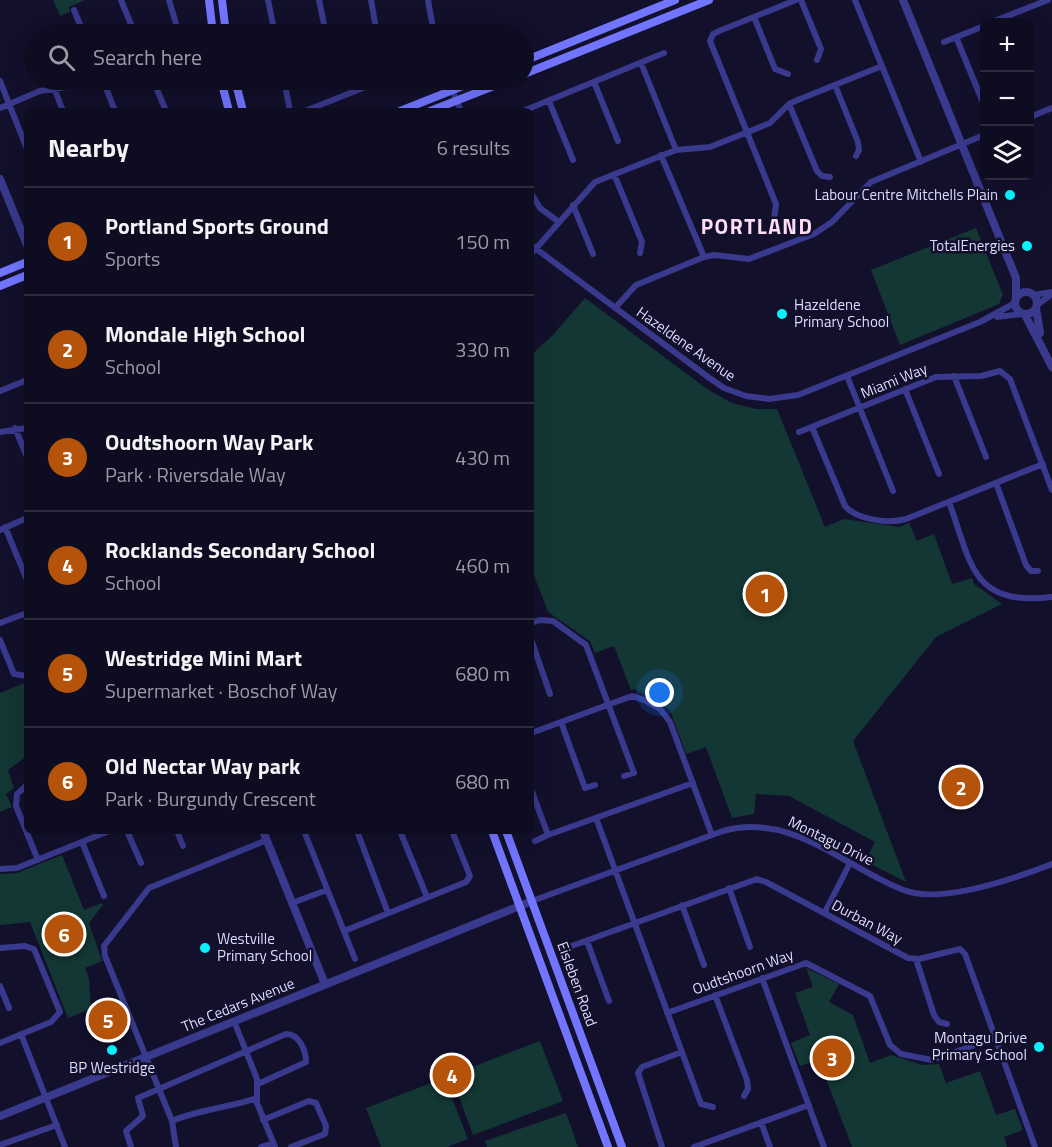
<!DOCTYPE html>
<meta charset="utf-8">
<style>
:root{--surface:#0e0c21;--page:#17152a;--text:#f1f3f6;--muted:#9b9ba5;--line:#2e2c3f;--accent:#b45309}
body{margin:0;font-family:"Titillium Web",sans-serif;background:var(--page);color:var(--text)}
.controls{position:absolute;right:18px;top:18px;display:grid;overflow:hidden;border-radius:9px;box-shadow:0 6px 24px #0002}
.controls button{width:54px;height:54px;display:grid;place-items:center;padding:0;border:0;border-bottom:2px solid var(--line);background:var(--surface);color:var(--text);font:30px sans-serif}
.you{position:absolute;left:660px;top:693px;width:21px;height:21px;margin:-15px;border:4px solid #fff;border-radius:50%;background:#1a73e8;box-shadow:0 0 0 9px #1a73e833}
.badge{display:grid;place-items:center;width:39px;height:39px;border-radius:50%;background:var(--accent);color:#fff;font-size:20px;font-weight:700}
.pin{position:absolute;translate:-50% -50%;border:3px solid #fff;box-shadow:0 2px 6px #0006}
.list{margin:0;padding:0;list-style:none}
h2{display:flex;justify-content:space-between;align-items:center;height:78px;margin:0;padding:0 24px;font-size:26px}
h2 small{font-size:20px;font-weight:400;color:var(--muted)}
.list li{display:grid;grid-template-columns:39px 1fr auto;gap:18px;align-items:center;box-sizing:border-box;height:108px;padding:0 24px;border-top:2px solid var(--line)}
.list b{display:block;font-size:22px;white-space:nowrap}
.list p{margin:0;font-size:20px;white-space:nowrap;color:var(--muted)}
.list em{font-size:20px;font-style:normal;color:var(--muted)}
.icon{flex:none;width:33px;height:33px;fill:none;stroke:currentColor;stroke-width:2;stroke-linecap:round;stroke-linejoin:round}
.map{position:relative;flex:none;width:1052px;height:1147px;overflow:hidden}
.search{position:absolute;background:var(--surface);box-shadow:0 6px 24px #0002;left:24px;top:24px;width:510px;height:66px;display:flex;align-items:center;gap:15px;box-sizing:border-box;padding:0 21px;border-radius:33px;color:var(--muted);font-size:22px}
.panel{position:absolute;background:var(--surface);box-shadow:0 6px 24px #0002;left:24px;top:108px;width:510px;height:726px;border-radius:9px}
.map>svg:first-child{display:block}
.green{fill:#133734}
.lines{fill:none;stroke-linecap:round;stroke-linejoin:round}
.minor{stroke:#39398d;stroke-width:6}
.tertiary{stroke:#39398d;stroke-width:8}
.secondary{stroke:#7275ff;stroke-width:8}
.poi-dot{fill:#07f2ff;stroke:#13102c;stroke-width:2}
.labels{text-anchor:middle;stroke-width:5;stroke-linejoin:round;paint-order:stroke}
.poi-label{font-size:15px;fill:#dedbff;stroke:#13102c;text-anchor:end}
.street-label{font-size:15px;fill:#dedbff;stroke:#13102c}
.district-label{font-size:21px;font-weight:bold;letter-spacing:1.5px;fill:#ffddf4;stroke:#13102c}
</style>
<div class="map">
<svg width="1052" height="1147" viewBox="0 0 1052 1147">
<rect width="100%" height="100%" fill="#13102c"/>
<path class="green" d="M53,0h32l-16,7 1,5 -10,4z
M976,228l27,67 -4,9 -99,41 -29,-75z
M585,298l122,91 25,14 24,6h21l48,118 19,-8 55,8 10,-4 8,18 17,-7 18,50 20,-6 2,6 28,20 -66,33 -83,104 53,141 -41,-21 10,-19 -86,-46 -33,-2 -2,20 -22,4 -26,-71 -20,7 -16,-44 -35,-21 -4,1 -17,-44 -19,7 -5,-12 -42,-29 -17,-45v-212l21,-19z
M27,682v74l-19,14 6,18 -8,6 6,13 -12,5v-119z
M62,855l22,55 18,-7 1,2 -14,18 13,38 -17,7 4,11 2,30 -23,9 -38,-96 -30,3v-51l17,-1z
M806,968l33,16 -10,18 24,13 17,48 21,-8 31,10 17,-1 7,19 34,-12 16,44 19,-6 8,21 -19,7 3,10h-155l-33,-87 -19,6 -9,-23 19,-8 -15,-42 18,-6z
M540,1041l23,60 -90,34 -22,-60z
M444,1078l24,61 -21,8h-66l-15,-39z
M566,1113l12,34h-91l-2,-6z"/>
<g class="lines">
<path class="minor" d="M121,0l14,34
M169,0l10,34
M268,0l7,34
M319,0l7,34
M371,0l6,34
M428,0l6,34
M801,0l20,49 -4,11
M855,0l66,162
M74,10l10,24
M754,17l21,52 13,5
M992,22l56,-22
M956,37l28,68
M944,42l40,-16
M641,63l35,87
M51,80l12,31
M103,80l12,31
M153,80l13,31
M284,80l6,31
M448,80l13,31
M0,81l27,68
M594,82l24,59
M835,85l23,57 1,8 -3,6
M1030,85v1
M549,101l24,59
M789,104l28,67 5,5 8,1
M0,108l40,-17 72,-11
M305,111l78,-31
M523,111l141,-58
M1030,117l22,-9
M661,155l43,102
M614,174l28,68 -2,11
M531,193l9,15 19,14
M573,205l20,49
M774,219l2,-15 -66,-163 3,-7 6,-3 77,-31
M531,245l177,132 16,11 22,8 23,3 29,-4 182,-73 35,-19
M531,254l64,-72 81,-32 34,-3 60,-24 19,-19 11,-5 82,-33
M1033,295l19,-3
M1037,305l15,-11
M615,308l21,-23 68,-28 10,-2 35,4 65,-25 18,-12 39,-40 113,-47
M997,317l25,-3
M847,376l46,115
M954,376l32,81
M905,389l34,85
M0,391l27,-11
M812,427l33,79c12,14 44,18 61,13l137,-55
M15,428l12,29
M0,432l27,-4
M799,432l137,-55 45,-1 19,-5 10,8 42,111
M996,483l30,82 5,6h7
M949,502c23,63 22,104 103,95
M5,527l22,53
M0,530l27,-12
M0,623l27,-10
M531,623l9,-3 13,1 33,24 48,128 -10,3
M531,639l19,55
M0,640l14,34 13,2
M561,722l24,66 10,-3
M531,733l101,-37 12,4 16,9 10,13 42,113
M27,785l-10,9 -1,12 22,54
M531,789l17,46 145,-52
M596,818l105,286 12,3
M127,831l14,32
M177,831l6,15
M304,831l51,128
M357,831l31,82
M400,831l27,66
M535,841l13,-6
M82,842l22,54
M0,869l17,-1 92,-37
M729,888l21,59
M532,901l191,-70c56,-16 102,19 149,44 14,7 27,15 42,18 39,7 102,-15 138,-29
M292,903l35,-13
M682,905l22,60
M825,912l25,-49
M344,931l122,-49 4,-6 -18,-45
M587,941l22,60
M0,948l25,-2 9,3 26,63 -9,10 -51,21
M566,948l191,-69 9,3 142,76 11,1 41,-10 5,5 70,193
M916,959l18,56 5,7 8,2
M762,978l62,169
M0,986l9,22
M715,995l32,85 1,9 -4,7
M667,1013l139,-50 64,33 20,49 11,9 31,6 63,-22
M234,1021l23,58v24l18,44
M21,1034l44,113
M263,1120l46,-19 7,2 10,23 -1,8 -34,13
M172,1121c28,-12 56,-13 85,-23
M761,1122l9,25
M0,1145l57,-20
M131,1147l-5,-16 17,-15 -5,-18 148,-64c13,0 20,16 20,28l-48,22
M176,1147l-4,-26 -67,-165 -1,-10 45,-58 118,-48
M261,1147l12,-4
M662,1147l-24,-74 4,-6 40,-15
M694,1147l115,-42"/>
<path class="tertiary" d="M903,0l113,278v21
M0,179l27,66
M1015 303a11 11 0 1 1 22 0a11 11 0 1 1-22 0Z
M1036,308l4,25
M1025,315l27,52
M263,831l62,153
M0,1116l532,-215"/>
<path class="secondary" d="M209,0l4,34
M222,0l4,34
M524,61l151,-61
M524,74l185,-74
M221,80l8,31
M235,80l8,31
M400,111l78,-31
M430,111l79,-31
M0,273l27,-11
M0,286l27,-11
M492,831l116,316
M506,831l116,316"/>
</g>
<g class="poi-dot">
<circle cx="1010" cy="195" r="6"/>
<circle cx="1027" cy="246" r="6"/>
<circle cx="782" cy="314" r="6"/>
<circle cx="205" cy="948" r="6"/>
<circle cx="1039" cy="1047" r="6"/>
<circle cx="112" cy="1050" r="6"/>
</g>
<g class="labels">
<g class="poi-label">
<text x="998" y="200">Labour Centre Mitchells Plain</text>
<text x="1015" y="251">TotalEnergies</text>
<text x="794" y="310" text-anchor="start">Hazeldene<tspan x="794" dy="17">Primary School</tspan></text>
<text x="217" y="944" text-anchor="start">Westville<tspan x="217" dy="17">Primary School</tspan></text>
<text x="1027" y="1043">Montagu Drive<tspan x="1027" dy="17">Primary School</tspan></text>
<text x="112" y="1073" text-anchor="middle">BP Westridge</text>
</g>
<g class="street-label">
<text transform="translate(686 344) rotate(35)" y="5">Hazeldene Avenue</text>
<text transform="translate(894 381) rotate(-22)" y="5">Miami Way</text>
<text transform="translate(831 841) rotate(26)" y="5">Montagu Drive</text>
<text transform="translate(867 922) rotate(28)" y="5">Durban Way</text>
<text transform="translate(743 972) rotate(-20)" y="5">Oudtshoorn Way</text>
<text transform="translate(577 984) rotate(70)" y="5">Eisleben Road</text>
<text transform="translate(238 1005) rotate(-22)" y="5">The Cedars Avenue</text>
</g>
<g class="district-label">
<text x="757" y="234">PORTLAND</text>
</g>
</g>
</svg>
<div class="controls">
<button>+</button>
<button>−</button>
<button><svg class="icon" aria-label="layers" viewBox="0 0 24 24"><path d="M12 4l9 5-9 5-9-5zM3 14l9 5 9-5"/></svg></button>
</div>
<div class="you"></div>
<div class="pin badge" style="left:765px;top:594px">1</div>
<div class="pin badge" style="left:961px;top:787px">2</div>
<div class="pin badge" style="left:832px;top:1058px">3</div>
<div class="pin badge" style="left:452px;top:1075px">4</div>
<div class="pin badge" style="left:108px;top:1020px">5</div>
<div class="pin badge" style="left:64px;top:934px">6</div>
<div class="search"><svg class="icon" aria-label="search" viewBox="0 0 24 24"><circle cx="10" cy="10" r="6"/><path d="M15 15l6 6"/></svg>Search here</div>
<section class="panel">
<h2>Nearby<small>6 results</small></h2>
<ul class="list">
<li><span class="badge">1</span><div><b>Portland Sports Ground</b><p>Sports</p></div><em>150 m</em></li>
<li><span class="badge">2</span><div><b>Mondale High School</b><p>School</p></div><em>330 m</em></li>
<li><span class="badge">3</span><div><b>Oudtshoorn Way Park</b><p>Park · Riversdale Way</p></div><em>430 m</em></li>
<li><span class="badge">4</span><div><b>Rocklands Secondary School</b><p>School</p></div><em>460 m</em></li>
<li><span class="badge">5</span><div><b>Westridge Mini Mart</b><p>Supermarket · Boschof Way</p></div><em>680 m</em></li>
<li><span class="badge">6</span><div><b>Old Nectar Way park</b><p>Park · Burgundy Crescent</p></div><em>680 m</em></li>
</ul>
</section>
</div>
